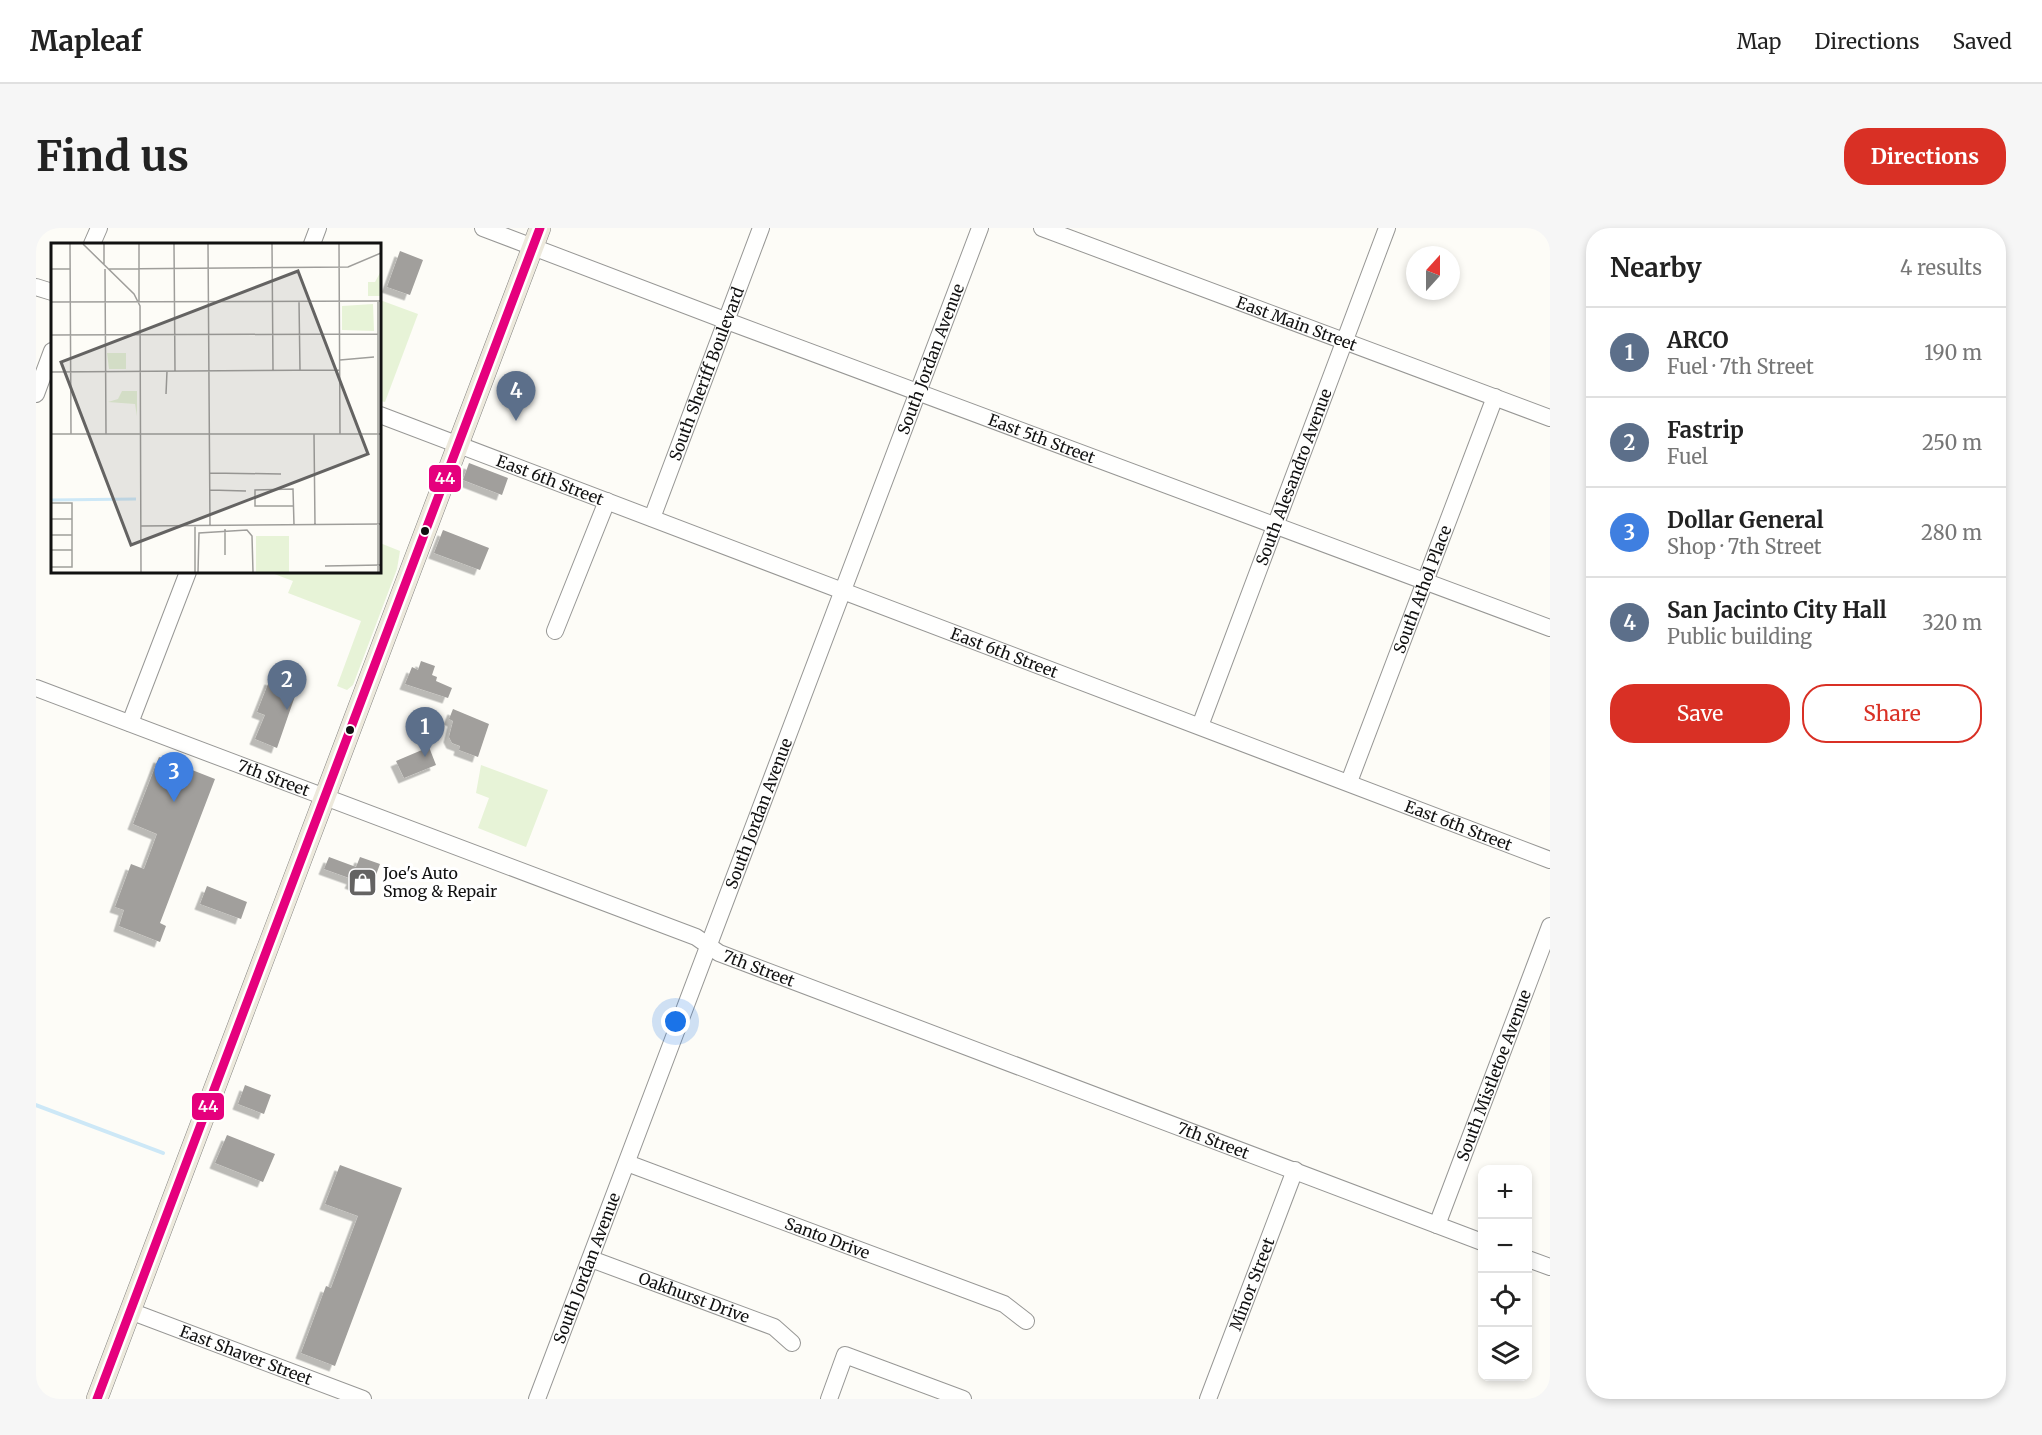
<!DOCTYPE html>
<meta charset="utf-8">
<style>
:root{--surface:#fff;--page:#f6f6f6;--text:#222;--muted:#767676;--line:#e0e0e0;--accent:#d93025}
body{margin:0;font-family:Merriweather,serif;background:var(--page);color:var(--text)}
.controls{position:absolute;right:18px;bottom:18px;display:grid;overflow:hidden;border-radius:12px;box-shadow:0 3px 9px #0003}
.controls button{width:54px;height:54px;display:grid;place-items:center;padding:0;border:0;border-bottom:2px solid var(--line);background:var(--surface);color:var(--text);font:30px sans-serif}
.compass{position:absolute;left:1370px;top:18px;width:54px;height:54px;border-radius:50%;background:var(--surface);box-shadow:0 3px 9px #0003;rotate:21deg}
.you{position:absolute;left:640px;top:794px;width:21px;height:21px;margin:-15px;border:4px solid #fff;border-radius:50%;background:#1a73e8;box-shadow:0 0 0 9px #1a73e833}
.badge{display:grid;place-items:center;width:39px;height:39px;border-radius:50%;background:var(--accent);color:#fff;font-size:20px;font-weight:700}
.pin{position:absolute;translate:-50% -50px;filter:drop-shadow(0 2px 3px #0008)}
.pin::after{content:'';position:absolute;top:32px;width:21px;height:18px;background:inherit;clip-path:polygon(0 0,100% 0,50% 100%)}
.list{margin:0;padding:0;list-style:none}
h2{display:flex;justify-content:space-between;align-items:center;height:78px;margin:0;padding:0 24px;font-size:26px}
h2 small{font-size:20px;font-weight:400;color:var(--muted)}
.list li{display:grid;grid-template-columns:39px 1fr auto;gap:18px;align-items:center;box-sizing:border-box;height:90px;padding:0 24px;border-top:2px solid var(--line)}
.list b{display:block;font-size:22px;white-space:nowrap}
.list p{margin:0;font-size:20px;white-space:nowrap;color:var(--muted)}
.list em{font-size:20px;font-style:normal;color:var(--muted)}
.actions{display:flex;gap:12px;padding:18px 24px}
.actions a{flex:1;padding:14px 0;border:2px solid var(--accent);border-radius:24px;text-align:center;font-size:21px;color:var(--accent)}
.actions .main{background:var(--accent);color:#fff}
.icon{flex:none;width:33px;height:33px;fill:none;stroke:currentColor;stroke-width:2;stroke-linecap:round;stroke-linejoin:round}
.map{position:relative;flex:none;width:1514px;height:1171px;overflow:hidden;border-radius:24px}
header{display:flex;align-items:center;gap:36px;box-sizing:border-box;height:84px;padding:0 30px;background:var(--surface);border-bottom:2px solid var(--line)}
header strong{font-size:28px}
nav{display:flex;gap:33px;margin-inline-start:auto;font-size:21px}
.intro{display:flex;align-items:center;justify-content:space-between;box-sizing:border-box;height:144px;padding:0 36px}
h1{margin:0;font-size:42px}
.button{padding:15px 27px;border-radius:24px;background:var(--accent);color:#fff;font-size:21px;font-weight:700}
main{display:flex;gap:36px;padding:0 36px}
aside{flex:1;background:var(--surface);border-radius:24px;box-shadow:0 3px 9px #0003}
.map>svg:first-child{display:block}
.green{fill:#e7f3d7}
.lines{fill:none;stroke-linecap:round;stroke-linejoin:round}
.stream{stroke:#cde8f7;stroke-width:4}
.building{fill:#a19f9c;filter:url(#shadow)}
.minor-casing{stroke:#979795;stroke-width:18}
.major-casing{stroke:#858482;stroke-width:22}
.minor{stroke:#fffffe;stroke-width:16}
.major{stroke:#ede9dc;stroke-width:21}
.bus-1-casing{stroke:#fff;stroke-width:14}
.bus-1{stroke:#e5007d;stroke-width:9}
.bus-dot{fill:#111;stroke:#fff;stroke-width:2}
.labels{text-anchor:middle;stroke-width:6;stroke-linejoin:round;paint-order:stroke}
.street-label{font-size:16px;fill:#111;stroke:#fff}
.poi-label{font-size:16px;fill:#111;stroke:#fff;text-anchor:start}
.inset-river{fill:none;stroke:#cde8f7;stroke-width:3}
.inset-road{fill:none;stroke:#9f9e9b;stroke-width:1.5}
.view{fill:#646362;fill-opacity:0.15;stroke:#646362;stroke-width:3}
.inset-edge{fill:none;stroke:#111;stroke-width:3}
.line-badge{stroke:#fff;stroke-width:2}
.badge-label{font-size:16px;text-anchor:middle;font-weight:bold;fill:#fff}
</style>
<header>
<strong>Mapleaf</strong>
<nav><a>Map</a><a>Directions</a><a>Saved</a></nav>
</header>
<div class="intro"><h1>Find us</h1><a class="button">Directions</a></div>
<main>
<div class="map">
<svg width="1514" height="1171" viewBox="0 0 1514 1171">
<defs>
<filter id="shadow"><feDropShadow dx="-5.5" dy="5.5" stdDeviation="0" flood-color="#0004"/></filter>
</defs>
<rect width="100%" height="100%" fill="#fdfcf7"/>
<path class="green" d="M344,72l38,14 -33,88 -5,-1z
M344,315l20,8 -3,18 -44,116 -6,5 -10,-4 24,-65 -73,-28 5,-12 -24,-9h111z
M445,537l67,25 -22,57 -48,-19 11,-30 -13,-5z"/>
<g class="lines">
<path class="stream" d="M0,877l127,48"/>
</g>
<path class="building" d="M364,23l23,9 -13,35 -23,-8z
M433,235l39,15 -6,17 -39,-15z
M407,302l46,18 -9,22 -46,-17z
M385,433l14,5 -3,9 5,2 -1,4 16,7 -4,10 -43,-14 7,-17 6,3z
M234,451l25,9 -3,7 3,1 -18,52 -22,-9 10,-24 -8,-3z
M417,481l36,15 -11,33 -19,-7 1,-4 -8,-3 -3,-6 4,-16 -4,-2z
M393,519l7,18 -32,13 -8,-17z
M123,529l56,22 -55,144 6,3 -6,16 -41,-16 5,-16 -9,-3 16,-43 13,5 13,-35 -24,-10z
M293,629l27,10 4,-10 20,7 -10,27 -20,-8 2,-4 -28,-10z
M171,658l40,16 -6,17 -41,-15z
M209,857l26,10 -7,19 -26,-10z
M191,907l48,19 -12,28 -48,-19z
M304,937l62,23 -67,178 -34,-13 25,-67 5,2 27,-72 -33,-12z"/>
<g class="lines">
<defs>
<g id="minor">
<path id="s1" d="M447,0l244,93 823,307"/>
<path id="s2" d="M1006,0l508,190"/>
<path d="M56,16l7,-16"/>
<path d="M276,16l6,-16"/>
<path d="M0,59l16,5"/>
<path d="M0,166l16,-43"/>
<path id="s3" d="M344,187l1170,445"/>
<path id="s4" d="M616,290l109,-290"/>
<path d="M519,403l52,-130"/>
<path id="s5" d="M0,460l660,249 23,16 763,289"/>
<path d="M94,495l58,-151"/>
<path id="s6" d="M1164,498l187,-498"/>
<path id="s7" d="M1313,554l146,-385"/>
<path id="s8" d="M591,935l377,141 22,17"/>
<path id="s9" d="M1401,997l113,-299"/>
<path id="s10" d="M555,1031l183,68 18,16"/>
<path d="M1492,1031l22,8"/>
<path id="s11" d="M94,1083l233,88"/>
<path id="s12" d="M501,1171l443,-1171"/>
<path d="M793,1171l16,-44 118,44"/>
<path id="s13" d="M1172,1171l87,-229"/>
</g>
<path id="major" d="M61,1171l443,-1171"/>
</defs>
<use href="#minor" class="minor-casing"/>
<use href="#major" class="major-casing"/>
<use href="#minor" class="minor"/>
<use href="#major" class="major"/>
<defs>
<path id="bus-1" d="M61,1171l443,-1171"/>
</defs>
<use href="#bus-1" class="bus-1-casing"/>
<use href="#bus-1" class="bus-1"/>
</g>
<defs>
<symbol id="shop-square" viewBox="-11 -11 22 22"><rect x="-9" y="-9" width="18" height="18" rx="4" fill="#646362" stroke="#fff"/><path d="M-5-2.5h2.3a2.7 3.5 0 0 1 5.4 0H5L5.5 6h-11ZM-1.5-2.5h3a1.5 2.3 0 0 0-3 0Z" fill="#fff"/></symbol>
</defs>
<g fill-rule="evenodd">
<use href="#shop-square" x="310" y="638" width="33" height="33"/>
</g>
<g class="bus-dot">
<circle cx="389" cy="303" r="5"/>
<circle cx="314" cy="502" r="5"/>
</g>
<g class="labels">
<g class="street-label">
<text dy="6" stroke="none"><textPath href="#s2" startOffset="272">East Main Street</textPath></text>
<text dy="6" stroke="none"><textPath href="#s12" startOffset="1112">South Jordan Avenue</textPath></text>
<text dy="6" stroke="none"><textPath href="#s4" startOffset="154">South Sheriff Boulevard</textPath></text>
<text dy="6" stroke="none"><textPath href="#s1" startOffset="597">East 5th Street</textPath></text>
<text dy="6" stroke="none"><textPath href="#s6" startOffset="266">South Alesandro Avenue</textPath></text>
<text dy="6" stroke="none"><textPath href="#s3" startOffset="182">East 6th Street</textPath></text>
<text dy="6" stroke="none"><textPath href="#s7" startOffset="206">South Athol Place</textPath></text>
<text dy="6" stroke="none"><textPath href="#s3" startOffset="668">East 6th Street</textPath></text>
<text dy="6" stroke="none"><textPath href="#s5" startOffset="254">7th Street</textPath></text>
<text dy="6" stroke="none"><textPath href="#s12" startOffset="626">South Jordan Avenue</textPath></text>
<text dy="6" stroke="none"><textPath href="#s3" startOffset="1154">East 6th Street</textPath></text>
<text dy="6" stroke="none"><textPath href="#s5" startOffset="776">7th Street</textPath></text>
<text dy="6" stroke="none"><textPath href="#s9" startOffset="160">South Mistletoe Avenue</textPath></text>
<text dy="6" stroke="none"><textPath href="#s5" startOffset="1262">7th Street</textPath></text>
<text dy="6" stroke="none"><textPath href="#s8" startOffset="214">Santo Drive</textPath></text>
<text dy="6" stroke="none"><textPath href="#s12" startOffset="140">South Jordan Avenue</textPath></text>
<text dy="6" stroke="none"><textPath href="#s13" startOffset="123">Minor Street</textPath></text>
<text dy="6" stroke="none"><textPath href="#s10" startOffset="110">Oakhurst Drive</textPath></text>
<text dy="6" stroke="none"><textPath href="#s11" startOffset="124">East Shaver Street</textPath></text>
</g>
<g class="poi-label">
<text x="347" y="651">Joe's Auto<tspan x="347" dy="18">Smog &amp; Repair</tspan></text>
</g>
</g>
<g transform="translate(15 15)">
<rect width="330" height="330" fill="#fdfcf7"/>
<path d="M330,28v25h-13v-14h7zM322,61l1,27 -32,-1v-24zM56,110h19v16h-17zM71,148h15v25l-2,-12 -27,-2 10,-3zM205,293h33v36h-33z" fill="#e7f3d7"/>
<path class="inset-river" d="M0,257l85,-1"/>
<path class="inset-road" d="M19,1l1,190M32,1l51,50 6,12 1,266M123,1l1,127M157,1l2,281M221,1l1,126M288,1l1,190M53,21v-20M0,26h19M54,26l1,165M58,26l239,-2 33,-14M88,58v-57M248,58l1,69M0,59l330,-1M0,92l327,-1M289,117l34,-3M0,129l289,-2M115,151l1,-23M0,191h330M263,191l1,91M159,230l71,1M159,247l36,1M0,260h21v64h-21M242,263h-38v-16l38,-1 1,36M0,276h21M144,282v47M90,283l240,-2M174,286v26M0,292h21M0,307h21M274,323l56,-1M147,329l1,-39 48,-3 5,6 1,36M327,329v-271"/>
<path class="view" d="M247,28l70,183 -237,91 -70,-183z"/>
<rect width="330" height="330" class="inset-edge"/>
</g>
<g class="line-badge">
<rect x="392" y="236" width="34" height="29" rx="6" fill="#e5007d"/>
<rect x="155" y="864" width="34" height="29" rx="6" fill="#e5007d"/>
</g>
<g class="badge-label">
<text x="409" y="256">44</text>
<text x="172" y="884">44</text>
</g>
</svg>
<div class="controls">
<button>+</button>
<button>−</button>
<button><svg class="icon" aria-label="locate" viewBox="0 0 24 24"><circle cx="12" cy="12" r="6"/><path d="M12 2v4M12 18v4M2 12h4M18 12h4"/></svg></button>
<button><svg class="icon" aria-label="layers" viewBox="0 0 24 24"><path d="M12 4l9 5-9 5-9-5zM3 14l9 5 9-5"/></svg></button>
</div>
<svg class="compass" viewBox="-18 -18 36 36"><path d="M0-13l5 13h-10z" fill="#e53935"/><path d="M0 13l5-13h-10z" fill="#767676"/></svg>
<div class="you"></div>
<div class="pin badge" style="left:389px;top:529px;background:#5c6f8a">1</div>
<div class="pin badge" style="left:251px;top:482px;background:#5c6f8a">2</div>
<div class="pin badge" style="left:138px;top:574px;background:#3f7fe0">3</div>
<div class="pin badge" style="left:480px;top:193px;background:#5c6f8a">4</div>
</div>
<aside>
<h2>Nearby<small>4 results</small></h2>
<ul class="list">
<li><span class="badge" style="background:#5c6f8a">1</span><div><b>ARCO</b><p>Fuel · 7th Street</p></div><em>190 m</em></li>
<li><span class="badge" style="background:#5c6f8a">2</span><div><b>Fastrip</b><p>Fuel</p></div><em>250 m</em></li>
<li><span class="badge" style="background:#3f7fe0">3</span><div><b>Dollar General</b><p>Shop · 7th Street</p></div><em>280 m</em></li>
<li><span class="badge" style="background:#5c6f8a">4</span><div><b>San Jacinto City Hall</b><p>Public building</p></div><em>320 m</em></li>
</ul>
<div class="actions"><a class="main">Save</a><a>Share</a></div>
</aside>
</main>
